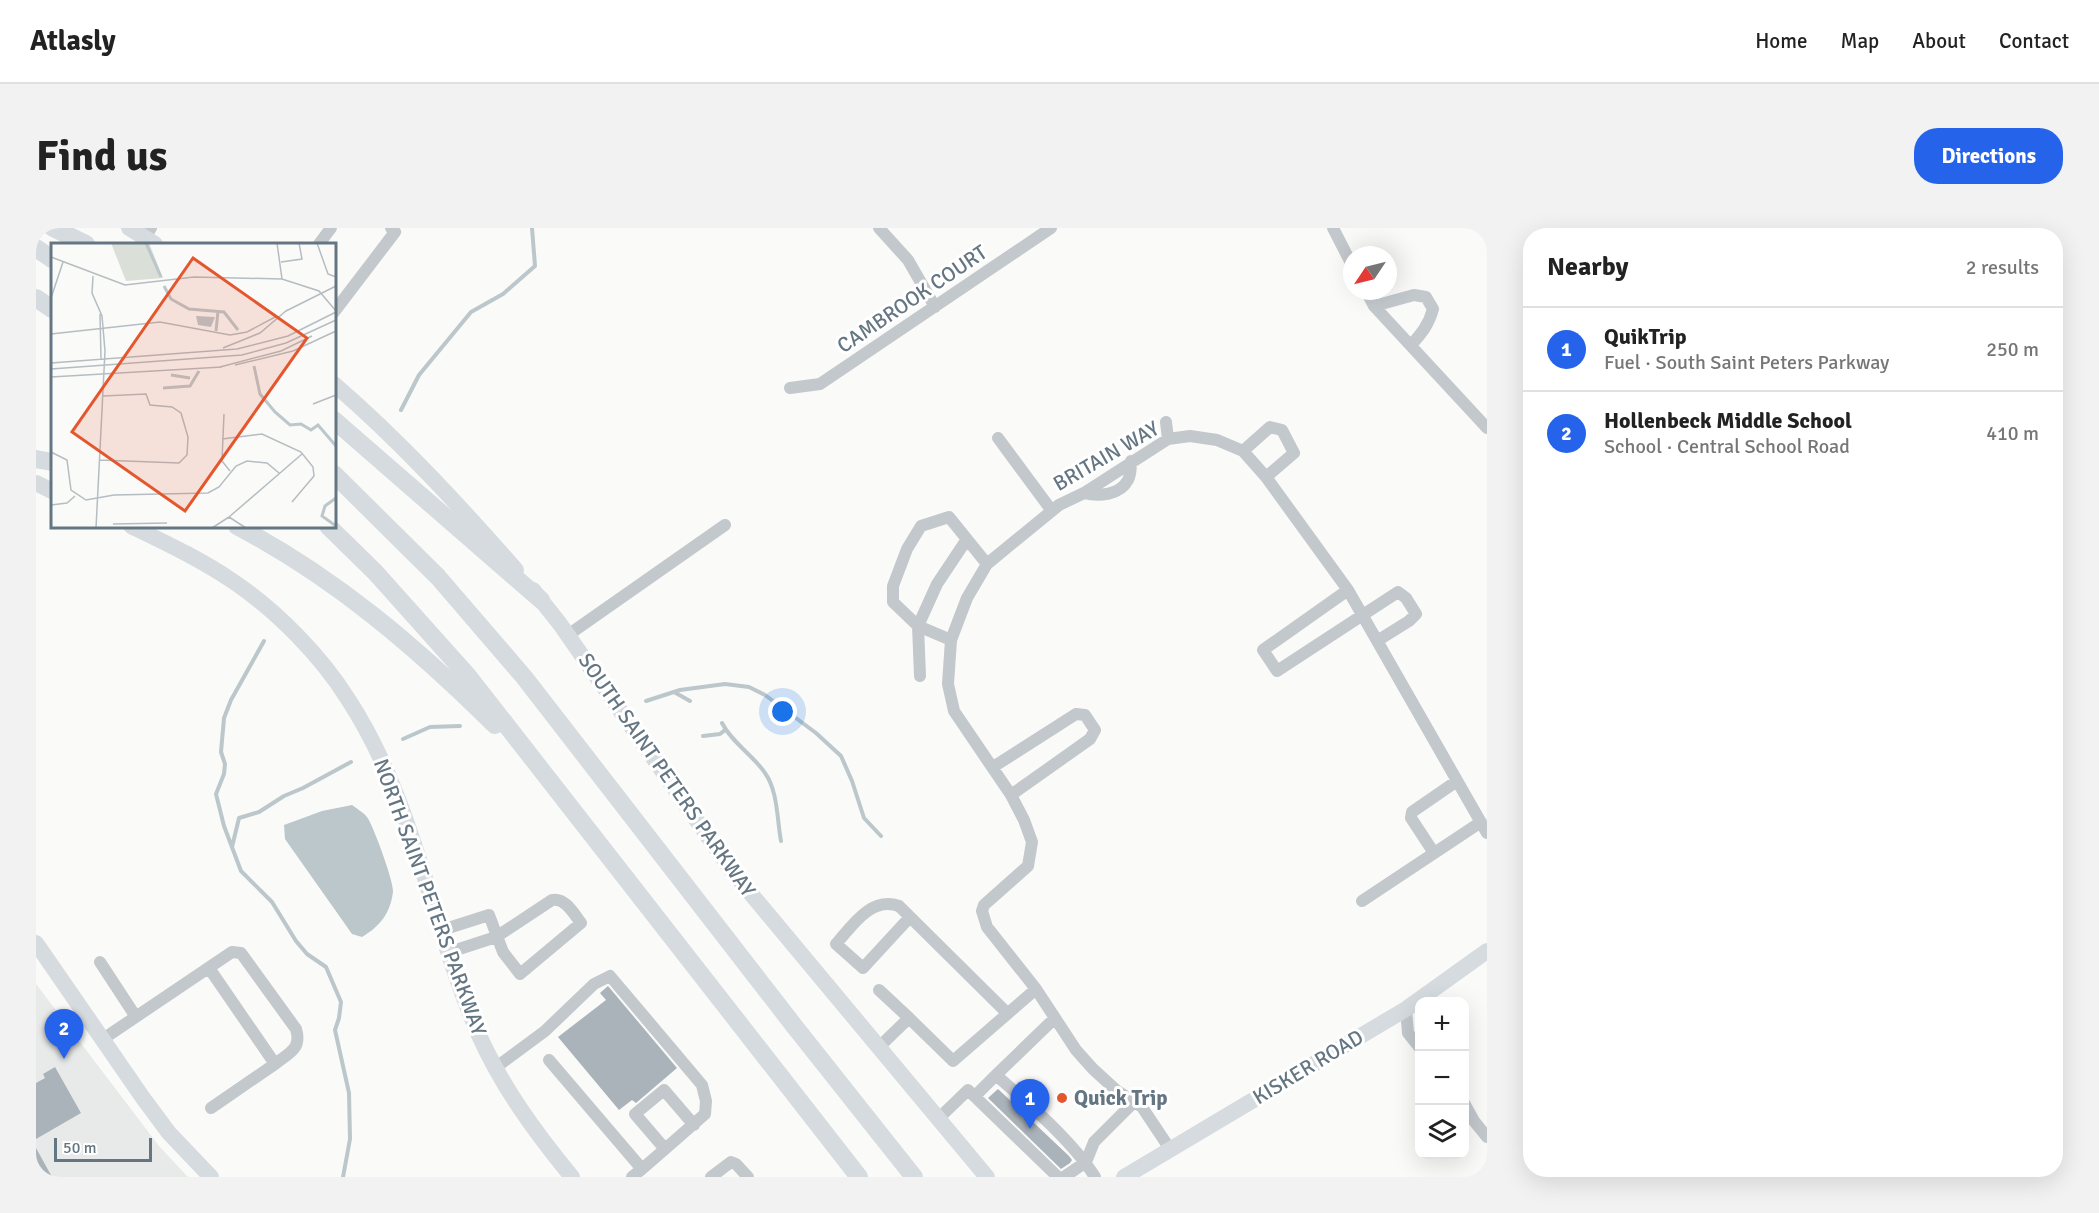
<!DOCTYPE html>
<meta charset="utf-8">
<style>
:root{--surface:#fff;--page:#f2f2f2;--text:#222;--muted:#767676;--line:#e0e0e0;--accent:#2563eb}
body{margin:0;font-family:Signika,sans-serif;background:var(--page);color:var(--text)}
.controls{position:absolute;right:18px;bottom:18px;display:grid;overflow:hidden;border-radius:12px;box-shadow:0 6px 24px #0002}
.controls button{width:54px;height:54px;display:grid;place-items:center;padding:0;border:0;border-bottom:2px solid var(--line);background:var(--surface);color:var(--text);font:30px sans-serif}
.compass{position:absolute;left:1307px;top:18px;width:54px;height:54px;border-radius:50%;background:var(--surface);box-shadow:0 6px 24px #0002;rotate:235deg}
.scale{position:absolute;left:18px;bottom:15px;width:98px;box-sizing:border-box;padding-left:6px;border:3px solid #657683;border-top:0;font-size:16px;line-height:21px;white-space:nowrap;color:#657683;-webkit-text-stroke:4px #fff;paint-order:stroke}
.you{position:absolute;left:747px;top:484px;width:21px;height:21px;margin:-15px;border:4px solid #fff;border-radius:50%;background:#1a73e8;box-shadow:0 0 0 9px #1a73e833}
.badge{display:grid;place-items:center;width:39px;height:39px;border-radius:50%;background:var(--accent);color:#fff;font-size:20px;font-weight:700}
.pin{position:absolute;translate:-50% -50px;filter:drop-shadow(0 2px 3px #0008)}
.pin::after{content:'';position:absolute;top:32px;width:21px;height:18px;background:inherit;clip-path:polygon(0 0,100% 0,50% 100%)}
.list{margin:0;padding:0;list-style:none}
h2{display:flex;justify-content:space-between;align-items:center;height:78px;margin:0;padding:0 24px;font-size:26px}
h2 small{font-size:20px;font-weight:400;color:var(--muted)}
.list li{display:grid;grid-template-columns:39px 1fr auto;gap:18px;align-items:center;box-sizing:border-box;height:84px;padding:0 24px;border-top:2px solid var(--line)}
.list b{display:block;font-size:22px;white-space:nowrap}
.list p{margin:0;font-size:20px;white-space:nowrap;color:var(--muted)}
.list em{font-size:20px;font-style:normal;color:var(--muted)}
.icon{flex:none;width:33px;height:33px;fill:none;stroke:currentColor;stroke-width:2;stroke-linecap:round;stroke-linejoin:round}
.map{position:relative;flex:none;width:1451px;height:949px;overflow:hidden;border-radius:24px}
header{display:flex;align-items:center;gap:36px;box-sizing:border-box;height:84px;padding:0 30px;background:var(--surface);border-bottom:2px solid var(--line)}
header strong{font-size:28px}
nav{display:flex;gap:33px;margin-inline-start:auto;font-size:21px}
.intro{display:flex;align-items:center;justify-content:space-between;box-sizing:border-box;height:144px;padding:0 36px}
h1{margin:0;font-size:42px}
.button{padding:15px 27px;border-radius:24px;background:var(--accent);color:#fff;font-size:21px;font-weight:700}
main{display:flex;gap:36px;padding:0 36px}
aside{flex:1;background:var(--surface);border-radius:24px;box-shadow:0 6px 24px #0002}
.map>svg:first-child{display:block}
.built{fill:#e8e9e9}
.water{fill:#bbc7cb}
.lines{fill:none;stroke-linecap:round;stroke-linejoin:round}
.stream{stroke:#bbc7cb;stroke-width:4}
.building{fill:#aab3b9}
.minor{stroke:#c3c8cc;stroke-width:12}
.major{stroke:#d6dbdf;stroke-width:16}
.highway{stroke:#d6dbdf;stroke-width:18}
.poi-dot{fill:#e4572e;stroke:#fff;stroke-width:2}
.labels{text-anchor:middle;stroke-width:6;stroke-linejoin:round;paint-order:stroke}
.street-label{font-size:21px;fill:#657683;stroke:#fff}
.poi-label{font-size:21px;font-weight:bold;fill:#657683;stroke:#fff;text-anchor:start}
.inset-river{fill:none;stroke:#bbc7cb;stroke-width:3}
.inset-road{fill:none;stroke:#b5bdc2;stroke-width:1.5}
.view{fill:#e4572e;fill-opacity:0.15;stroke:#e4572e;stroke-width:3}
.inset-edge{fill:none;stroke:#657683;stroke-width:3}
</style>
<header>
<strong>Atlasly</strong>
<nav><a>Home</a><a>Map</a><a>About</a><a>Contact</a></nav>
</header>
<div class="intro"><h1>Find us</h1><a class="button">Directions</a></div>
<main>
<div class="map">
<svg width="1451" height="949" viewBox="0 0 1451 949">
<rect width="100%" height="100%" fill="#fafaf8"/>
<path class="built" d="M0,756l123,162 29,31h-152z"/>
<path class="water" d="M316,577c5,4 11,7 15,12 6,8 27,65 26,75 -3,22 -13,34 -31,45l-10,-3 -67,-95 -1,-14 38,-14z"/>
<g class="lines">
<path class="stream" d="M365,182l18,-35 52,-63 32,-18 32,-28 -3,-38
M228,413l-33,59 -7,18 -3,34 4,12 -1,10 -8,20 8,32 17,45 31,31 24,39 11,13 19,13 15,35 -2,16 -4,12 14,63 1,46 -7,38
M638,464l16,9
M610,473l34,-11 45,-6 24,3 16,8 51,38 25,23 11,25 12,37 17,18
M686,495c10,20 31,32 43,50 13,18 12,47 16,68
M667,508l17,-2 5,-4
M367,511l27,-12 30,-1
M196,619l7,-29 20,-6 25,-16 19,-8 48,-26"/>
</g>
<path class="building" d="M572,758l69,82 -41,35 -4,-3 -13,10 -61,-73 48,-37 -6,-7z
M19,839l26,46 -45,26v-56l9,-5 -2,-4z
M962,861l71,67 3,4 -2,3 -9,6 -73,-71z
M0,920l16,29h-16z"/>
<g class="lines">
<path class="minor" d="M843,0l29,32 27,47
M1297,0l19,37
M109,10l6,-10
M283,16l12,-16
M1330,63l8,15 113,122
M1338,78l40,-11 12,2 7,12c-4,15 -11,24 -21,35
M298,84l61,-80 -4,-4
M754,160l30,-4 231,-156
M1130,194l2,17
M962,210l54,73
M1207,223l27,-24 12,3 12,23 -28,24
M1048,265c15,4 36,2 44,-13 3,-5 3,-13 3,-19
M1312,362l-85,60 14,21 121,-79 8,6 10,16 -7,7 -32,20
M532,407l157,-110
M915,412l-33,-14 -25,-24v-16l14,-37 14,-23 28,-9 38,47
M884,448l-2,-50 19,-42 30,-45
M957,539l83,-53 9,1 10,15 -5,9 -79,56
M1398,625l-23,-35 1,-6 45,-31
M1326,673l119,-79
M874,689l-47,51 -27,-24c16,-18 35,-48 63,-38l108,107
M406,702l47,-15 14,37 17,22 61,-51c-7,-9 -16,-26 -29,-23l-56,37 -46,15
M64,734l36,55
M843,762l30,28
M1370,781l2,24 12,15
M67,811l129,-87 9,1 55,76c6,20 -7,24 -21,35l-66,-96
M842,820l31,-30 44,43 83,-72
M513,832l93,109 -10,8
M459,840l50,-37 49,-47 16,-8 92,109 4,16 -1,13 -40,35
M960,847l59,-57
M939,868l21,-21c32,28 77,67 99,102
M1428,875l10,18 13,16
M175,880l64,-44
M902,891l30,-29 90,87
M1134,921l-28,-42 -26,-17 -23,-21 -17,-19 -40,-61 -49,-62 -5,-16 2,-6 44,-39 4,-24 -8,-22 -13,-25 -57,-84 -6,-27 3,-44 16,-42 20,-34 72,-59 25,-12 84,-54 22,-3 27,4 26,11 23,26 82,113 139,243
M606,941l23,-20 -30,-35 29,-24 30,35
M675,949l20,-15 5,2 12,13
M1028,949l22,-15 8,-20 40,-40"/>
<path class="major" d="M93,0l26,16
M298,156c66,57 125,121 182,186
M0,255l16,8
M95,298c35,17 71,34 103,56 43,29 87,74 114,117 66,101 83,224 130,334 24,54 57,99 94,144
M497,362l27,34 172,247 255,306
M0,715l107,155 26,35 42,44
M1088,949l282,-168 81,-58"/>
<path class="highway" d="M17,0l33,16
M0,20l16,11
M0,70l16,11
M298,192l207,180
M0,231l16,3
M298,246l104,103 86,100 271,350 119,150
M201,298c100,53 179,121 258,199
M292,298l47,46 93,104 391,501"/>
</g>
<circle class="poi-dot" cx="1026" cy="870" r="6"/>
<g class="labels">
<g class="street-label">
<text transform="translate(876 71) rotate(-34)" y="7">CAMBROOK COURT</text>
<text transform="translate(1070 228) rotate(-30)" y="7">BRITAIN WAY</text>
<text transform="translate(631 547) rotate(55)" y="7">SOUTH SAINT PETERS PARKWAY</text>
<text transform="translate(394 669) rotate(70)" y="7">NORTH SAINT PETERS PARKWAY</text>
<text transform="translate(1272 839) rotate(-31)" y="7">KISKER ROAD</text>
</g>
<g class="poi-label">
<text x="1038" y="877">Quick Trip</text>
</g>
</g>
<g transform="translate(15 15)">
<rect width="285" height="285" fill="#fafaf8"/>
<path d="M60,0h38l14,35 -37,3z" fill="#dadfd7"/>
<path d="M145,73l19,1 -4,10 -13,-2z" fill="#bbc7cb"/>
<path class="inset-river" d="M95,0l15,34M113,43l7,13 18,10 35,3 14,18M165,88l2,-20M203,123l6,28 15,18 15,13 11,-1 10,6 7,-5 18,21M120,132l19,3M112,145l27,-2 9,-15M285,255l-11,8 -3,10 14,10"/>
<path class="inset-road" d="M226,0l5,36M266,0l11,31 8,3M0,14l74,28 69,-8 88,2 37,12 17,20M230,19l21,-3 -3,-16M42,33l-1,17 10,23 3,35 -9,177M0,55l12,-36M235,68l50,-25M49,71l1,46M0,91l109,-12 70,13 17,-3 30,-16M172,105l37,-15 27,-23M0,120l186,-14 51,-13 48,-24M184,122l58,-14 43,-20M169,124l61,-16 31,-15M0,126l191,-14 44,-12 50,-23M0,134l171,-10M262,161l23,-9M173,171l-2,47 8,10M171,196l40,-5 39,18 12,15 1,9 -22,26M0,209l16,8 4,30 15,10 28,-5 94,-2 11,-6 17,-21 11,-5 20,2 12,10M48,217l80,3 8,-8 1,-18 -7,-24 -9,-6 -22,-2 -4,-11 -43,2M0,262l16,-2 8,-7M178,274l73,-63M62,281l54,-1M0,285h30M161,285l17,-11 17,11"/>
<path class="view" d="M142,15l114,80 -122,173 -113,-79z"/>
<rect width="285" height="285" class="inset-edge"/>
</g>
</svg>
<div class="controls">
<button>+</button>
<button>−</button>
<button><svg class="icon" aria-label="layers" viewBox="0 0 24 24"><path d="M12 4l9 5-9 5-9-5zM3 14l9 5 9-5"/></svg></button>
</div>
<svg class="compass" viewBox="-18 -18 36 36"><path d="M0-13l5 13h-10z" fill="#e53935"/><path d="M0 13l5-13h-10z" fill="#767676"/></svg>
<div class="scale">50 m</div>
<div class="you"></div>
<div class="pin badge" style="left:994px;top:901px">1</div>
<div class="pin badge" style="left:28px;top:831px">2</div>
</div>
<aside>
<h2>Nearby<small>2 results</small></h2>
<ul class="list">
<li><span class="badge">1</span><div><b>QuikTrip</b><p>Fuel · South Saint Peters Parkway</p></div><em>250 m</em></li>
<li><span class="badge">2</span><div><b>Hollenbeck Middle School</b><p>School · Central School Road</p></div><em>410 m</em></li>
</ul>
</aside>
</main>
